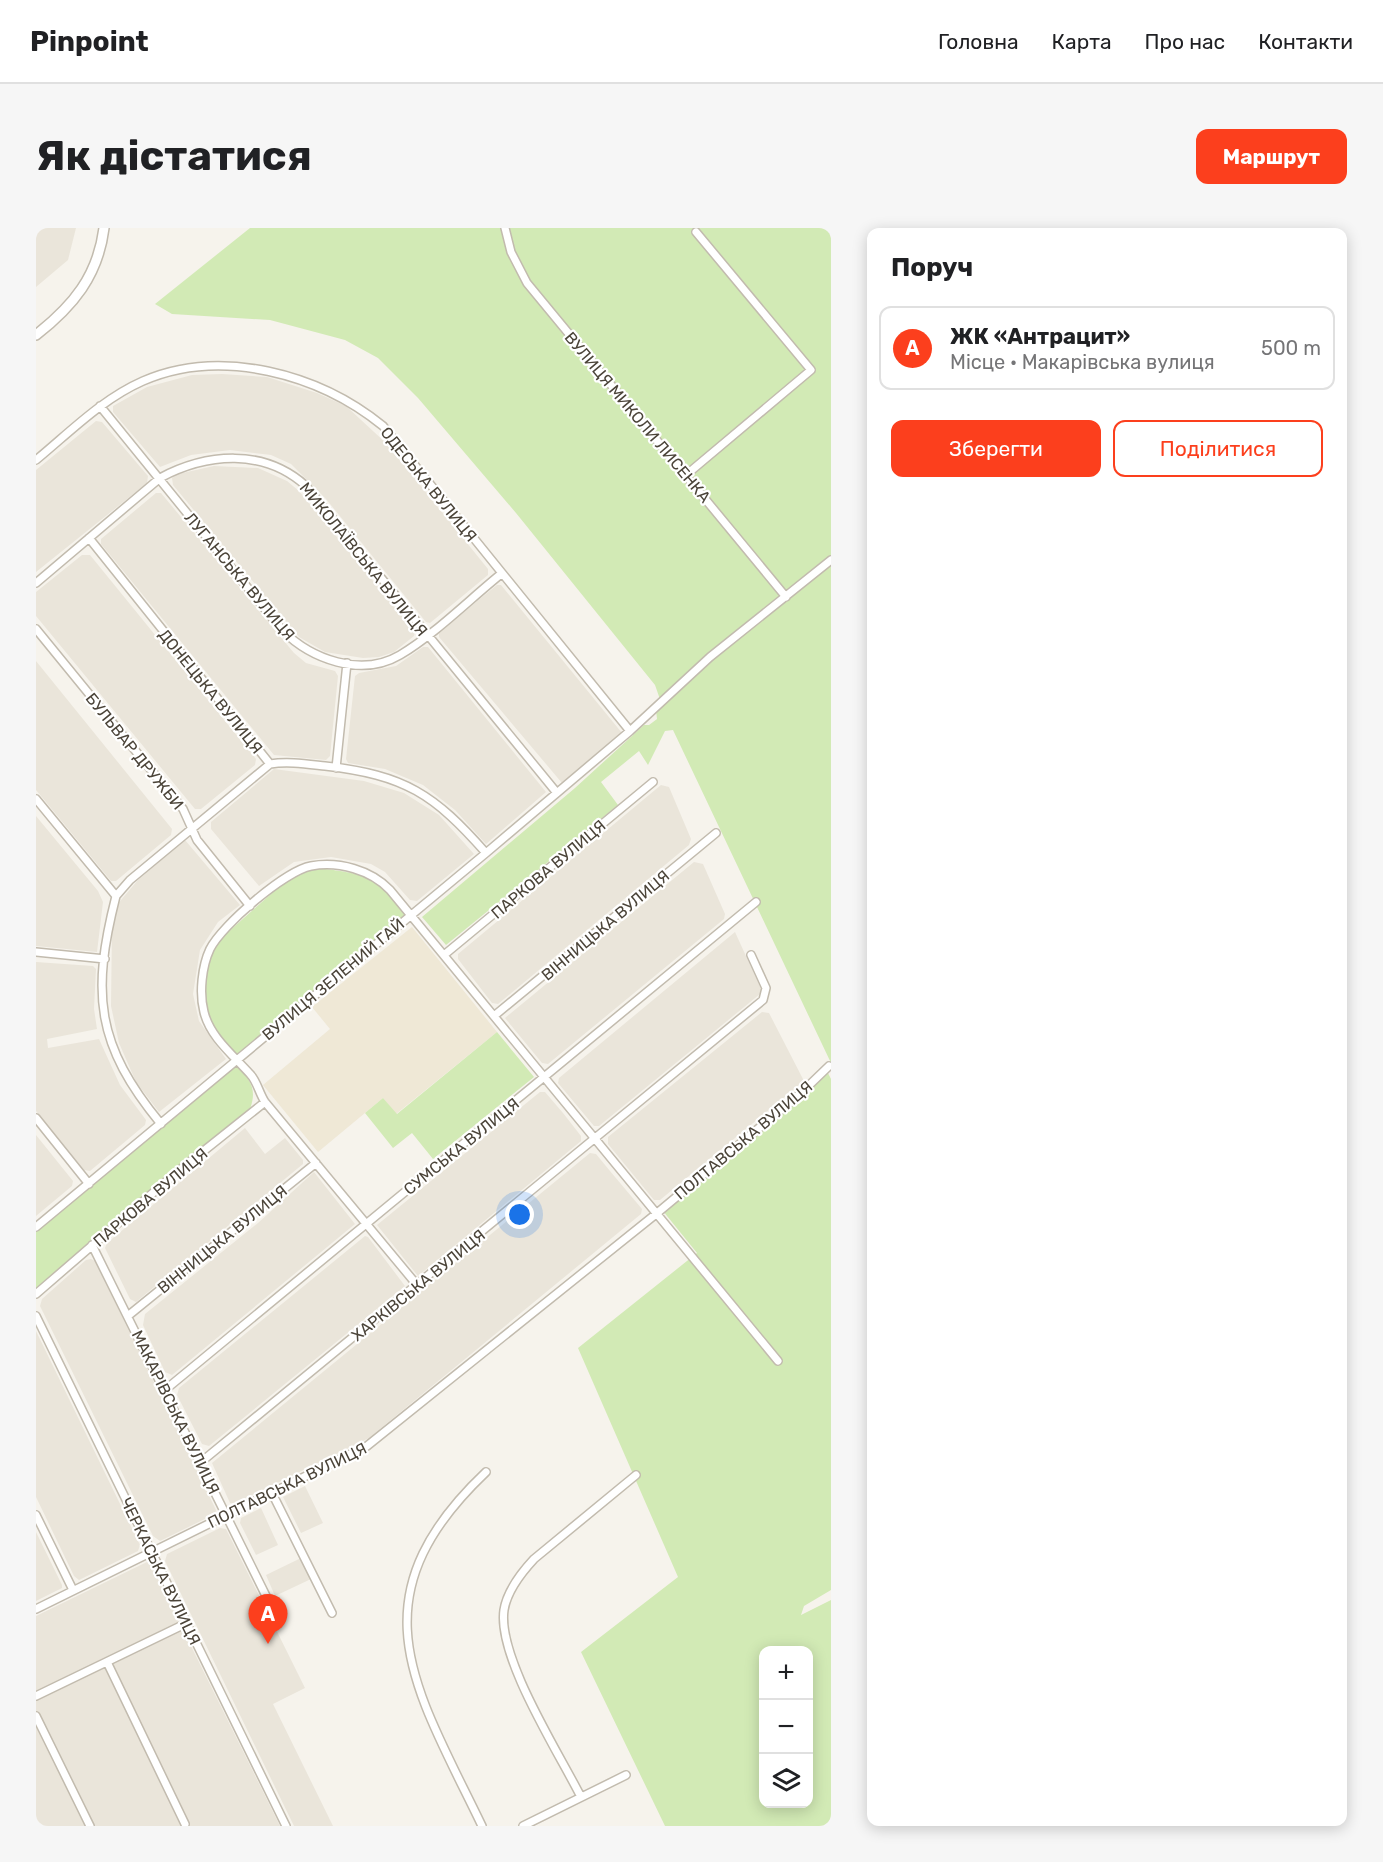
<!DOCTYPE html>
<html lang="uk">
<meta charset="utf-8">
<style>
:root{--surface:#fff;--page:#f6f6f6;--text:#202124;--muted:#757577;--line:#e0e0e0;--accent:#fc3f1d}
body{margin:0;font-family:Rubik,sans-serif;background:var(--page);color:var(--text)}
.controls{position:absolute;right:18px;bottom:18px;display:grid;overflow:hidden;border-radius:12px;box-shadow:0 3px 15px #0003}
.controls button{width:54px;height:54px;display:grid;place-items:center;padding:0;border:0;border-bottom:2px solid var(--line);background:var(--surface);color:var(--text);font:30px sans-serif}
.you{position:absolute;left:484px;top:987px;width:21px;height:21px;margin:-15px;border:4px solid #fff;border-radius:50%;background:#1a73e8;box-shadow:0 0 0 9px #1a73e833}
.badge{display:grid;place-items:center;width:39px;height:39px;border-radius:50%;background:var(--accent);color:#fff;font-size:20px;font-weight:700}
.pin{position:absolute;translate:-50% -50px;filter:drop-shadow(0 2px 3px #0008)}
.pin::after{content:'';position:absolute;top:32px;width:21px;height:18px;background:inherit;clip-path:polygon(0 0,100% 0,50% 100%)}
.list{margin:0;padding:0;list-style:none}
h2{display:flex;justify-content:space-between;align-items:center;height:78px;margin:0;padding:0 24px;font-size:26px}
h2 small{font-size:20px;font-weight:400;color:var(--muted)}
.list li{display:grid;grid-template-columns:39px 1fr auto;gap:18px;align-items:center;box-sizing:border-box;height:84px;margin:0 12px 12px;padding:0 12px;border:2px solid var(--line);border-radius:12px}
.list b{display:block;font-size:22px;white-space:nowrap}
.list p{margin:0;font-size:20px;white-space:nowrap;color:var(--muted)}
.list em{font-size:20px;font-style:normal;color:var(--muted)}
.actions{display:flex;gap:12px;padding:18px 24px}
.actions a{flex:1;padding:14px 0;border:2px solid var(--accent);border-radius:12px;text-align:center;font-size:21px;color:var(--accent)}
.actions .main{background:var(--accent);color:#fff}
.icon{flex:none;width:33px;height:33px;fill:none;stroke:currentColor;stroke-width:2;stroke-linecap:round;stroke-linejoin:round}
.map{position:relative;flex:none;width:795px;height:1598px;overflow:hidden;border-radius:12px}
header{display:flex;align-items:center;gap:36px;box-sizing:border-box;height:84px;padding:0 30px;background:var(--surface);border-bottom:2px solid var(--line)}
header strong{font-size:28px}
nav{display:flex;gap:33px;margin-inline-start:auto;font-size:21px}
.intro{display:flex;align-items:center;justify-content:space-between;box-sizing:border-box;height:144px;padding:0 36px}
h1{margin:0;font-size:42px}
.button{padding:15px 27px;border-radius:12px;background:var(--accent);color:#fff;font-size:21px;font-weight:700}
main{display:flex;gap:36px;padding:0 36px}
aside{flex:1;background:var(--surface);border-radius:12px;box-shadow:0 3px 15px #0003}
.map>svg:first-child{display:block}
.residential{fill:#eae5da}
.education{fill:#efe8d6}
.green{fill:#d2eab5;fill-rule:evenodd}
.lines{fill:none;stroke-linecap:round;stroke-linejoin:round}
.minor-casing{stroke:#c2bbae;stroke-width:10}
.tertiary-casing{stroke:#c2bbae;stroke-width:12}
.minor{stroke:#fff;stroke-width:7}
.tertiary{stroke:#fff;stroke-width:9}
.labels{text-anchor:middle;stroke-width:4.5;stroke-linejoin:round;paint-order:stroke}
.street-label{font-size:16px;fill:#4b4439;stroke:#fff}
</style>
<header>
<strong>Pinpoint</strong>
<nav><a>Головна</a><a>Карта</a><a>Про нас</a><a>Контакти</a></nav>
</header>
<div class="intro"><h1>Як дістатися</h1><a class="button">Маршрут</a></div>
<main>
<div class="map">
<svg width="795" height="1598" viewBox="0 0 795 1598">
<rect width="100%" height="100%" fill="#f6f3ec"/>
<path class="residential" d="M0,0h40l-8,32 -32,27z
M186,146l45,3 50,16 29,13 41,38 101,125v6l-58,48 -4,-1 -100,-123 -35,-35 -20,-9 -41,-5 -39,5 -31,12 -47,-55v-6l34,-19 45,-12z
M60,193l6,1 46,54 -1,7 -111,89v-102z
M178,238l44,2 29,13 12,10 116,141 -1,4 -20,16 -15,5 -16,1 -38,-6 -26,-15 -126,-152 -1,-7 6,-4z
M120,265h5l133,160 12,10 29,8 3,5 -8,80 -4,4 -52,-5 -173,-211v-5z
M46,327h8l166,204 -1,6 -54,44h-6l-159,-193v-24z
M461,357h4l121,148 -60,50 -123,-146v-5z
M387,419h5l118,145 -60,52 -31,-34 -32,-25 -38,-16 -37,-6 -2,-4 9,-83 4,-3 37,-7z
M0,433l136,168 -1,6 -55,46h-5l-75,-91z
M238,541l90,12 40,12 35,22 35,39 -57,47 -7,-1 -25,-28 -14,-8 -40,-7 -37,5 -35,24 -48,-57v-7z
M625,557l8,2 22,52 -2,6 -191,159 -6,-1 -34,-44v-5z
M0,588l62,75 5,11 -6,50 -61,-6z
M149,612l55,65 -22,17 -18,28 -7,44 6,27 27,38 -67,53 -23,-30 -17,-39 -8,-37 1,-81 3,-17 6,-8 17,-20z
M658,634l9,2 22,50 -1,5 -176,145 -6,-1 -37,-45z
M699,704l26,57 -1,5 -161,132h-5l-36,-43 1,-5z
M0,734l57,4 3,3 -2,40 3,20 -50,10 1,9 51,-9 21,46 26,35 -1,5 -55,46 -6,-1 -48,-59z
M726,784l7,1 35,68 -144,119h-6l-46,-56v-7z
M504,864h5l18,21 18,23v5l-163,135 -41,-51z
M209,900l20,26 20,-16 18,22v4l-167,138 -6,-3 -25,-51 2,-5z
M0,907l37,46 -1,5 -36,30z
M554,925l6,1 14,17 32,38 -1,5 -272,224 -133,65h-6l-18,-40z
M278,944l41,52 -183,151 -7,-3 -22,-47 2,-11 113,-91z
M329,1008l3,1 37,49 -196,160 -7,-2 -25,-49 2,-7z
M55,1031l4,2 121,249 -1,4 -55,27 -7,-5 -113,-230 2,-7 44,-39z
M0,1103l104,214 -2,6 -59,29 -5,-4 -38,-79z
M269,1258l18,37 -22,10 -18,-36z
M225,1280l17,37 -22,10 -16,-32 1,-5z
M184,1300l6,1 79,159 -32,16 60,122h-39l-129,-265 2,-7z
M0,1304l26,53v3l-26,13z
M265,1330l10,21 -36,17 -9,-21z
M113,1333l131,265h-244v-210z"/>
<path class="education" d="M376,699l85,105 -101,82 -13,-16 -65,54 -55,-67 67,-56 -18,-22z"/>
<path class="green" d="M214,0h581v835l-158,-333 -8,1 -17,34 -9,-14 -38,31 17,23 -172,140 -24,-28 153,-129 69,-63h5l8,-6 -1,-9 6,-5 -7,-20 -139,-172 -98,-115 -40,-40 -33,-18 -75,-20 -98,-6 -17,-10z
M282,640c55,7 54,8 93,46l-176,146c-6,-8 -16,-17 -21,-26 -13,-25 -10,-69 4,-93l71,-63z
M461,804l37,45 -101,82 -21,-26 -19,15 -28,-35 18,-15 14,16z
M203,839c12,14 18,23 11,42l-214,181v-59l198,-163z
M792,845l3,6v511l-27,16 -3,9 30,-15v226h-166l-84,-174 97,-75 -100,-229 119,-95 -34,-42zM728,1422h44v154h-44z"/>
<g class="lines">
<defs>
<path id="minor" d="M469,0l6,24 16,31 259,314
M64,178l182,224c29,29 79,48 118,25 34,-20 70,-56 101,-81
M0,232c34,-28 66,-61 107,-79 78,-34 176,-7 240,45l247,305
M650,247l125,-105 -115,-138
M53,310l181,226c18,-3 37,0 55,2 80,9 109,28 161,87
M0,355l124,-105c47,-25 104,-30 146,8l251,307
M0,401l147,180 14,31 53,66
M300,540l11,-105
M0,571l80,97c-25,98 -20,149 45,228
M80,668l14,-16 140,-116
M0,724l69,7
M408,727l209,-173
M458,788l222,-183
M0,890l53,66
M0,999l450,-374 144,-122 80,-74 121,-97
M56,1017l182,367
M381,1057l-152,-183c-6,-9 -8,-21 -15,-28 -17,-19 -40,-37 -46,-62 -5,-19 -2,-46 6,-63 12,-24 75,-78 101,-83 28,-5 60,4 79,24l388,471
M0,1066l140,-121 89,-71
M93,1087l187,-152
M0,1088l250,510
M129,1162l591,-488
M165,1234l562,-462 3,-12 -15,-33
M236,1265l60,120
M0,1287l37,75
M0,1381l331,-163 289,-232 145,-121 28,-27
M71,1434l78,162
M0,1468l151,-73
M0,1488l54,110
M545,1569c-22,-44 -84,-140 -77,-187 3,-19 17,-37 30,-51l102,-84
M446,1598c-67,-139 -130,-227 4,-354
M487,1598l103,-51"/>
<path id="tertiary" d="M0,107c37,-29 62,-59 68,-107"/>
</defs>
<use href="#minor" class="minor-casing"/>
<use href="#tertiary" class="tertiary-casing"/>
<use href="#minor" class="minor"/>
<use href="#tertiary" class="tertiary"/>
</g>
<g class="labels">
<g class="street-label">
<text transform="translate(602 189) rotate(50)" y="6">ВУЛИЦЯ МИКОЛИ ЛИСЕНКА</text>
<text transform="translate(393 256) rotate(51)" y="6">ОДЕСЬКА ВУЛИЦЯ</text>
<text transform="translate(328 331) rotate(51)" y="6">МИКОЛАЇВСЬКА ВУЛИЦЯ</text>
<text transform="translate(204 348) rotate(50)" y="6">ЛУГАНСЬКА ВУЛИЦЯ</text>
<text transform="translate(175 463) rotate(51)" y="6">ДОНЕЦЬКА ВУЛИЦЯ</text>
<text transform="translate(99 523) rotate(51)" y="6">БУЛЬВАР ДРУЖБИ</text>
<text transform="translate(512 641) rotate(-40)" y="6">ПАРКОВА ВУЛИЦЯ</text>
<text transform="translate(569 697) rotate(-40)" y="6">ВІННИЦЬКА ВУЛИЦЯ</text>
<text transform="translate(297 751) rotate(-40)" y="6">ВУЛИЦЯ ЗЕЛЕНИЙ ГАЙ</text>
<text transform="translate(707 912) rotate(-40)" y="6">ПОЛТАВСЬКА ВУЛИЦЯ</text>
<text transform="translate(425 918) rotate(-39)" y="6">СУМСЬКА ВУЛИЦЯ</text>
<text transform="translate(114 969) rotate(-40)" y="6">ПАРКОВА ВУЛИЦЯ</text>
<text transform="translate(186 1011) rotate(-39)" y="6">ВІННИЦЬКА ВУЛИЦЯ</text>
<text transform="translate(382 1057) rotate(-39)" y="6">ХАРКІВСЬКА ВУЛИЦЯ</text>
<text transform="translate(140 1184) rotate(64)" y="6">МАКАРІВСЬКА ВУЛИЦЯ</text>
<text transform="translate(251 1257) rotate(-26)" y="6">ПОЛТАВСЬКА ВУЛИЦЯ</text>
<text transform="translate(125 1343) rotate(64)" y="6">ЧЕРКАСЬКА ВУЛИЦЯ</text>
</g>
</g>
</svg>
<div class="controls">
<button>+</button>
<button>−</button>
<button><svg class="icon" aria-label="layers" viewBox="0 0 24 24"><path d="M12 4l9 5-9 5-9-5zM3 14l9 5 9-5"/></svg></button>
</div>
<div class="you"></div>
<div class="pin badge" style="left:232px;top:1416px">A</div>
</div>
<aside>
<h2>Поруч<small></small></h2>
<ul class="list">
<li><span class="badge">A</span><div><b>ЖК «Антрацит»</b><p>Місце · Макарівська вулиця</p></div><em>500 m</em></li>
</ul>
<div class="actions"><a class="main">Зберегти</a><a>Поділитися</a></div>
</aside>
</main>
